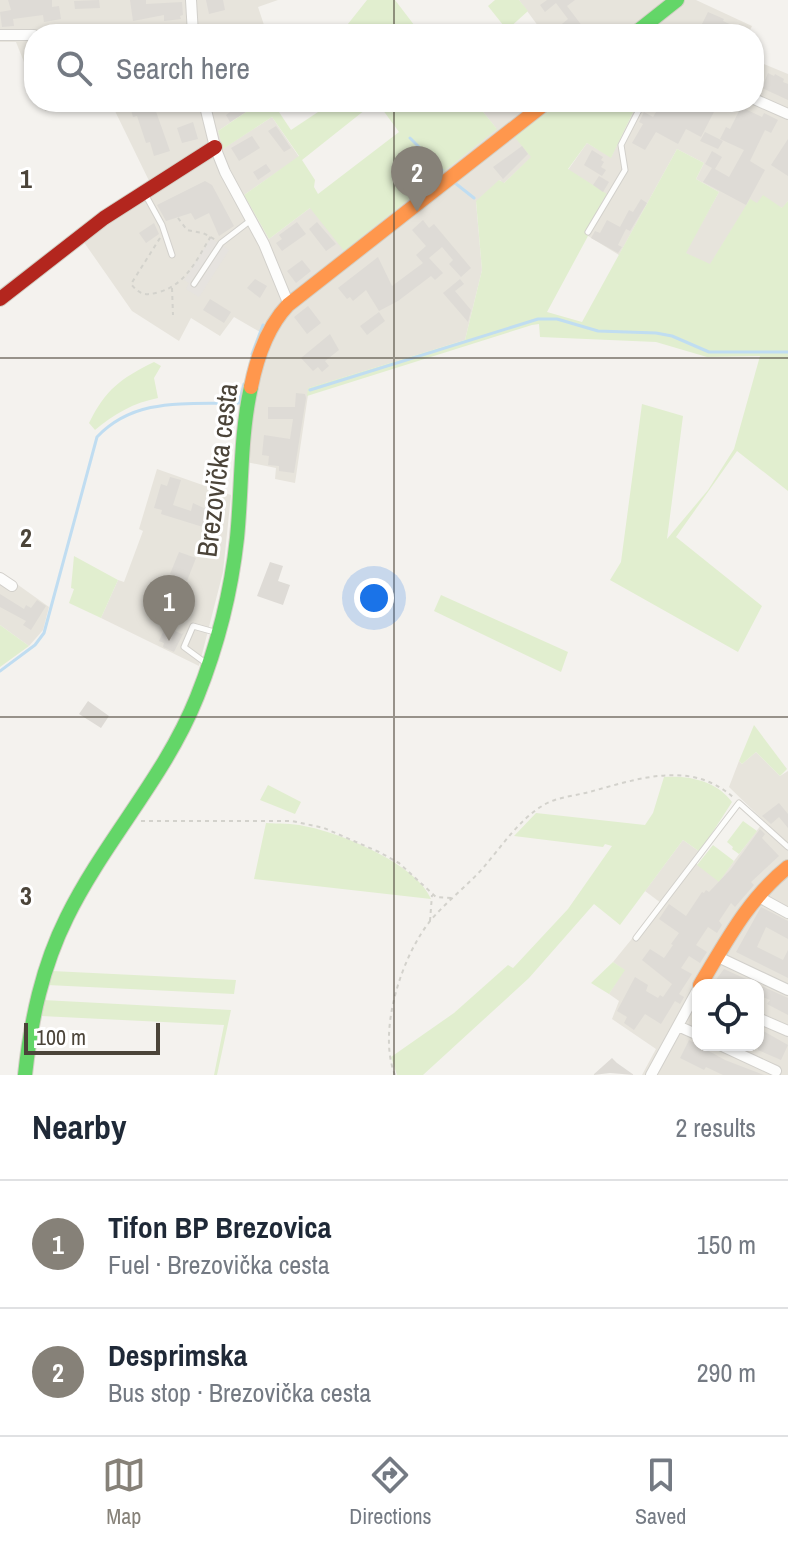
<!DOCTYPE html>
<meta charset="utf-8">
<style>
:root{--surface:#fff;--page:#f2f2f3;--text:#1f2937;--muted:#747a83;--line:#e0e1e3;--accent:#868178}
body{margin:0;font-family:"Archivo Narrow",sans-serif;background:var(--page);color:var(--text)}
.controls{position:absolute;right:24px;bottom:24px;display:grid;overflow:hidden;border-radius:16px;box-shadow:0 2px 6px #0004}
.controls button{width:72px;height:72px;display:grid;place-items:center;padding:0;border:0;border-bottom:2px solid var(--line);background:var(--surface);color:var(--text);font:40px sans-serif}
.scale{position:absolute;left:24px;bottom:20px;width:136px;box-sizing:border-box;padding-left:8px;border:4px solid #4b4439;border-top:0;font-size:22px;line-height:28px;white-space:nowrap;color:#4b4439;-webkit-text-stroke:6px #fff;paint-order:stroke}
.you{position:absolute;left:374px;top:598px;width:28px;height:28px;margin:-20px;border:6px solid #fff;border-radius:50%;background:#1a73e8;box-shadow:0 0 0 12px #1a73e833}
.badge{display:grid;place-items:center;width:52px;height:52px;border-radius:50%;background:var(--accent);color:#fff;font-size:26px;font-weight:700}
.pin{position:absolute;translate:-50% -66px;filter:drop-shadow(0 2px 4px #0008)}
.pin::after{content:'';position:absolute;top:42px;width:28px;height:24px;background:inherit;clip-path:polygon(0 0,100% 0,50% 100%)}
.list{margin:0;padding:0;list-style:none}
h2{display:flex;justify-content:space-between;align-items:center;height:104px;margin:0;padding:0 32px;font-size:34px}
h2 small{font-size:26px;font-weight:400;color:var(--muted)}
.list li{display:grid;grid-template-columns:52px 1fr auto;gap:24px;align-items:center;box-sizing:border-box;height:128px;padding:0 32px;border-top:2px solid var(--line)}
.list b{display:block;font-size:30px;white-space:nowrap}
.list p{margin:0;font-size:26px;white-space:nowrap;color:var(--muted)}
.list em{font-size:26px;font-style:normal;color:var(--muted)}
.icon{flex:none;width:44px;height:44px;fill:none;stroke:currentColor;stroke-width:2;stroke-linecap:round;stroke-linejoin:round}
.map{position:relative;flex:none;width:788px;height:1075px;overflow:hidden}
.search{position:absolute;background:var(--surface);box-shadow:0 2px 6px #0004;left:24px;right:24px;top:24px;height:88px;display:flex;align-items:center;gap:20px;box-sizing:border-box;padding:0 28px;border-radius:32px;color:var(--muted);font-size:30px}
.sheet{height:360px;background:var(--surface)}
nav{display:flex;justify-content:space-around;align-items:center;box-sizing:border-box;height:112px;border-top:2px solid var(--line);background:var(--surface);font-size:22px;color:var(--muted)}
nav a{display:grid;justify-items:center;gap:4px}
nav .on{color:var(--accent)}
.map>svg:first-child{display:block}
.residential{fill:#e7e4dc;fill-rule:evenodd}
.green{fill:#e1eecf}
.parking{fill:#e6e3df}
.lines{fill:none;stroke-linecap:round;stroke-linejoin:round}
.stream{stroke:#c0ddf1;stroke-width:3}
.building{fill:#dedbd6}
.lane-casing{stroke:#d2d0cb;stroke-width:7}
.street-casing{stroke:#d2d0cb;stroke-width:12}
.fast-casing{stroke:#d3cfc5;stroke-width:16}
.slow-casing{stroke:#d3cfc5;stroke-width:16}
.jam-casing{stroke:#d3cfc5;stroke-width:16}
.path{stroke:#d3d2cc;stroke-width:2;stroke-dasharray:4 4;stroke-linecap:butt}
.lane{stroke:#fdfdfc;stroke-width:5}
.street{stroke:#fdfdfc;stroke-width:10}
.fast{stroke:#63d668;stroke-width:14}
.slow{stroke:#ff974d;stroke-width:14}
.jam{stroke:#b3261e;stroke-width:14}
.grid{fill:none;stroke:#4b4439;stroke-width:2;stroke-opacity:0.55}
.labels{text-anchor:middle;stroke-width:6;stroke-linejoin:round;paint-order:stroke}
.street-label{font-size:28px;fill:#4b4439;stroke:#fff}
.grid-label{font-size:26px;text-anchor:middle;font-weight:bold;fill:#4b4439;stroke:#fff;stroke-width:6;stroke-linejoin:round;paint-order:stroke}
</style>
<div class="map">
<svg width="788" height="1075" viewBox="0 0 788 1075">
<rect width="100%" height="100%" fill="#f4f2ee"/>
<path class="residential" d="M0,0h278l-20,7 9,27h-233v53l-18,-45h-16z
M519,0h177l56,26 -4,8h-186l-4,-5 -8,5h-6z
M754,60l34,14v127l-5,7 -26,-4 -7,-4 -40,65 -25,-12 34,-61 -23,-13 8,-16 -27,-14 -58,106 -31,-19 -4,-4 -16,-62 19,-27 24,14 27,-55h116z
M151,102h110l-43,29 6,17 48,-31 27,40 -55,38 25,44 41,-31 186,-80 -21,-26h81l-42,32 18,23 -29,27 -3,-4 -24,22 6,68 -17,70 -156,48 -14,95 -20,-4 1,-11 -40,-8 4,-55 20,-73 -26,-15 -14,19 -29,-18 -12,23 -47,-30 -51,-73 72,-49 -38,-78z
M157,469l74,26 -8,77 -24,94 -98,-48 17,-38 6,2 19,-51 -4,-2z
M0,572l49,35 -6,23 -14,16 -29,-21z
M756,752l24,24 8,-5v304h-146l14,-26 -44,-30 7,-18 -10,-7 15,-24 -11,-8 48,-59 -16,-12 38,-51 17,12 -7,9 26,20 45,-60 -35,-34 10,-26 3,3zM698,985h60v60h-60z"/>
<path class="green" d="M367,0h28l26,34h-81z
M495,0h24l9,11 -21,19 -19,-24z
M261,102h31l-13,10 12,18 42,-28h42l-73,58 13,20 -1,7 4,7 81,-62 -22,-30h98l22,27 -153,122 -34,-43 -41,31 -25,-44 55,-39 -27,-39 -49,32 -5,-18z
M556,102h82l-27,56 -24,-15 -19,26 39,25 -22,38 3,4 -41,76 35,10 95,-173 27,14 -8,16 23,13 -33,61 24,11 40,-65 7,4 6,-8 19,13 6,-7v290l-51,-40 -61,86 86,69 -24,46 -128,-72 11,-18 21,-158 41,12 -16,123 41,-49 26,-41 26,-93 -53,1 -51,-15 -116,-5 -1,-13 -7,1 -225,71 1,-8 157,-48 17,-70 -6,-69 23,-21 5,3 27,-26 -18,-22z
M154,362l7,4 -7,12 4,20c-25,5 -44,16 -63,32l-6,-7c17,-34 31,-44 65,-61z
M74,556l44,24 -17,38 -32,-15 5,-14 -3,-1z
M441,595l127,57 -7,20 -127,-61z
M0,625l29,21 -29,21z
M754,725l33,44 -7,7 -24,-24 -14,12 -3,-3z
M664,777c25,-2 53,4 68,25l-32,50 -17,-12 -63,85 -26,-21 -65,74 -106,97h-26l-6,-18 63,-44 54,-48 5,3 55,-59 44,-63 -7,-2 -2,3 -89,-11 22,-23 109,12 8,-12z
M268,785l33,17 -6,12 -35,-14z
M743,821l14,10 -18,23 -7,-5 1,-2 -6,-5z
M266,823c13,1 25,0 38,3 35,6 113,38 127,73l-177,-20z
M713,845l21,16 -15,21 -22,-17z
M613,962l12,8 -16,24 -18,-11z
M52,971l184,9 -2,14 -187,-9z
M43,1000l188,10 -14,65h-3l10,-50 -183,-9z"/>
<path class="parking" d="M211,238l18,12 -30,47 -13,-8 3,-6 -5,-3z"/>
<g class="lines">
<path class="stream" d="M410,138l32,32
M455,183l19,15
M252,354l11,-29
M310,390l228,-71h19l41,12 58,2 16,3 37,16h79
M0,671l35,-26 9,-12 53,-196c39,-41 91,-32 142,-34l5,-19"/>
</g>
<path class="building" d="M8,0h44v7l7,-1 2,13 -17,3 -1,-7 -30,4 1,7 -12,1 -2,-15 11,-2z
M99,0l1,8 -25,1 -1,-8z
M130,0h16v4l36,-2 1,13 -3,1 1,3 -17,2v-6l-31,6z
M206,0h17l2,10 -16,4z
M547,0h28l-8,6 19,25 -5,3h-11l-8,-10 6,-5 -12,-16 -11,9 -5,-7z
M708,12l16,7 -1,2 28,13h-19l-12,-6 -3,6 -16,-8z
M768,73l6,3 1,-2 9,5 -1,3 5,2v16l-26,-12z
M42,102h26v1l-23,8z
M244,102h7l3,5 -24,15 -4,-7z
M673,102h46l-18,35 -15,-8 -8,15 -22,-12 -11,18 -13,-7 11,-19 -4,-2 5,-10 9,5 6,-10 9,5z
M153,103l17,48 -16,5 -4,-14 -4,1 -9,-27 -4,1 -2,-7z
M741,107l21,10 2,-4 14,7 -7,13 -6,-3 -15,31 15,9 -19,35 -43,-23 9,-14 -7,-4 7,-13 10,6 -7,12 14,8 15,-27 -24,-11 6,-12 4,2z
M193,122l5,17 -16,4 -5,-15z
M276,126l15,22 -7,4 -16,-21z
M705,132l18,9 -5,8 -18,-8z
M252,136l8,12 -21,13 -8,-13z
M788,139v37l-17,-11z
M522,146l6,8 -25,25 -10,-12z
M592,150l11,7 -2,3 3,2 -3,5 5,3 -4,6 -18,-11z
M266,164l5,7 -13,9 -5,-8z
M599,176l10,6 -6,10 -10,-7z
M205,181l7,4 22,41 -15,10 -10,-23 -14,7 -4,-7 -25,8 -9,-16z
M641,199l6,4 -17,28 -4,-2 -8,16 4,2 -4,6 -27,-15 4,-7 5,2 7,-13 13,7 9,-17 4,2z
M423,220l6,8 5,-4 37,44 -10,9 -12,-13 4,-4 -11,-13 -13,11 14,15 -8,7 -4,-4 -33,25 -19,10 -13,-21 -13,11 -3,-4 -3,2 -9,-11 40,-31 14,29 31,-23 -7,-8 10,-9 -14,-16z
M297,222l9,12 -24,17 -6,-8 6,-4 -3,-4z
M317,222l19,22 -10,7 -17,-22z
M154,223l5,11 -13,9 -7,-10z
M302,260l9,11 -15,12 -9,-12z
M255,279l12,7 -7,12 -13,-10z
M460,279l4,5 -9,7 16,19 -3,12 -25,-29z
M210,299l21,13 -7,11 -21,-13z
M308,306l13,17 -14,11 -13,-17z
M379,312l6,9 -18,14 -7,-9z
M330,334l9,16 -14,11 4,5 -7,6 -4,-5 -5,4 -12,-13z
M296,393l9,1 1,4 -12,75 -15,-2v-5l-11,-1 1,-9 -7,-1 2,-20 26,4 3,-20h-25v-12h27z
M170,477l11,3 -8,25 18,6 2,-8 15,7 -5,17 -42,-13 1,-4 -8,-2 7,-24 6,2z
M179,552l17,6 -9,23 -17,-7z
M270,562l13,4 -5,15 12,4 -7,20 -26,-9z
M0,594l24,15 2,-4 5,3 6,-8 9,6 -15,24 -8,-5 3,-4 -26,-14z
M170,629l12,5 2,-2 -10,20 -11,-5 1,-4 -5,-2 5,-11 5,2z
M88,701l21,15 -8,12 -22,-14z
M779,803l9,11v14l-9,-11 -8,7 -9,-8z
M760,829l5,5 -3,4 17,18 -28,26 3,3 -19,22 -4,-4 -12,18 3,4 -5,8 -9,-6 -12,18 11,7 -7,11 -11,-7 -8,12 11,6 -13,20 5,3 -4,7 -5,-3 -14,23 -16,-10 -11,16 -10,-7 3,-6 -10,-6 18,-34 13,8 -2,6 12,7 2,-3 3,2 9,-13 -30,-24 8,-11 14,9 9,-13 -2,-1 8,-11 -20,-14 10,-15 17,12 16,-24 2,1 2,-3 3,2 22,-23z
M761,907l27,14v18l-22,-12 -9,20 26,13 5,-10v28l-52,-26z
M724,969l64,29v17l-21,-11 3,-4 -12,-5v-10h-35l-8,-4z
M758,1028l30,17 -7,15 -23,-10z
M689,1040l36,20 39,15h-41l-17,-8 -2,3 -24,-12z
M612,1058l5,5 17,12 -24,-2 -17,2z"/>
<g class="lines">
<defs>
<path id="lane" d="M145,194l17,31 10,30
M588,232l37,-62 -4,-25 22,-43
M194,284l27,-41 30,-23
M207,664l-23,-17 9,-21 25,7
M636,938l103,-135 49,44"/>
<path id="street" d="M191,0l2,34
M0,35h34
M754,99l34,15
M204,102l11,45 10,25 39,72 25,61
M0,578l12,8
M757,896l31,17
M718,957l70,33
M758,1018l30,13
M678,1026l20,9
M720,1045l56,26
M651,1075l47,-86"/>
<path id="fast" d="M634,34l43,-34
M25,1075c6,-55 17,-108 42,-158 38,-77 98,-140 130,-220 20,-50 34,-104 40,-159 5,-50 3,-102 14,-151"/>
<path id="slow" d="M53,34h102
M251,387c6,-30 16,-60 37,-82l259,-203
M700,985c26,-43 48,-86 88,-118"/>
<path id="jam" d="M0,299l104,-81 111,-71"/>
</defs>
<use href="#lane" class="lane-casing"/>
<use href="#street" class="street-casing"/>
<use href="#fast" class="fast-casing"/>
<use href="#slow" class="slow-casing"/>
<use href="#jam" class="jam-casing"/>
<path class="path" d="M178,218l9,12 16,3 13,7
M160,238l-29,46c9,11 15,12 28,8 27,-7 38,-33 52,-56
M172,288l1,27
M141,821h151l32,7 55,24 20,11 37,34 16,1
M430,921l2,-26
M395,1075c-18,-44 7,-120 36,-155 16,-19 36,-34 52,-52 18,-21 36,-48 59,-62 14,-9 32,-10 47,-14 49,-13 102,-33 145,6"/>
<use href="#lane" class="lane"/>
<use href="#street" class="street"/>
<use href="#fast" class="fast"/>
<use href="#slow" class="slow"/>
<use href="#jam" class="jam"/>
</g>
<path class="grid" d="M394,0v34M394,102v973M0,358h788M0,717h788"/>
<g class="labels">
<g class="street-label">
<text transform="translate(217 470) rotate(-83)" y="10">Brezovička cesta</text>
</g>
</g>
<g class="grid-label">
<text x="26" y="188">1</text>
<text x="26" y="547">2</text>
<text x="26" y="905">3</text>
</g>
</svg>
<div class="controls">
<button><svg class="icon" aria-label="locate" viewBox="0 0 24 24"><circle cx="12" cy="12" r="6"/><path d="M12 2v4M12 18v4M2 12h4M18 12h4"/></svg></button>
</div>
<div class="scale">100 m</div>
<div class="you"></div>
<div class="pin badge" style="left:169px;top:641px">1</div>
<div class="pin badge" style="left:417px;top:212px">2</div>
<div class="search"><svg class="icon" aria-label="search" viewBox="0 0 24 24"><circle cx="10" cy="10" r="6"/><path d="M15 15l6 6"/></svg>Search here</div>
</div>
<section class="sheet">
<h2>Nearby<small>2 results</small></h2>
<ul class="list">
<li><span class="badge">1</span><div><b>Tifon BP Brezovica</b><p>Fuel · Brezovička cesta</p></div><em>150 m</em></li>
<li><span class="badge">2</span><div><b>Desprimska</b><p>Bus stop · Brezovička cesta</p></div><em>290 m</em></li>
</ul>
</section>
<nav>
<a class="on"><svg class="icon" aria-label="map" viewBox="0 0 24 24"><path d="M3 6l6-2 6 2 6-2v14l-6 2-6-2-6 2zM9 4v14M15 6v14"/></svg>Map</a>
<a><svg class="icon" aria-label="directions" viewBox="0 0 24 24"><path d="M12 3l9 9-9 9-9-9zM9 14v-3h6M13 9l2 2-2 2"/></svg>Directions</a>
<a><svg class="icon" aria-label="saved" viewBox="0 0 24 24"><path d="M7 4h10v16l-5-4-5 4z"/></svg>Saved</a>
</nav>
